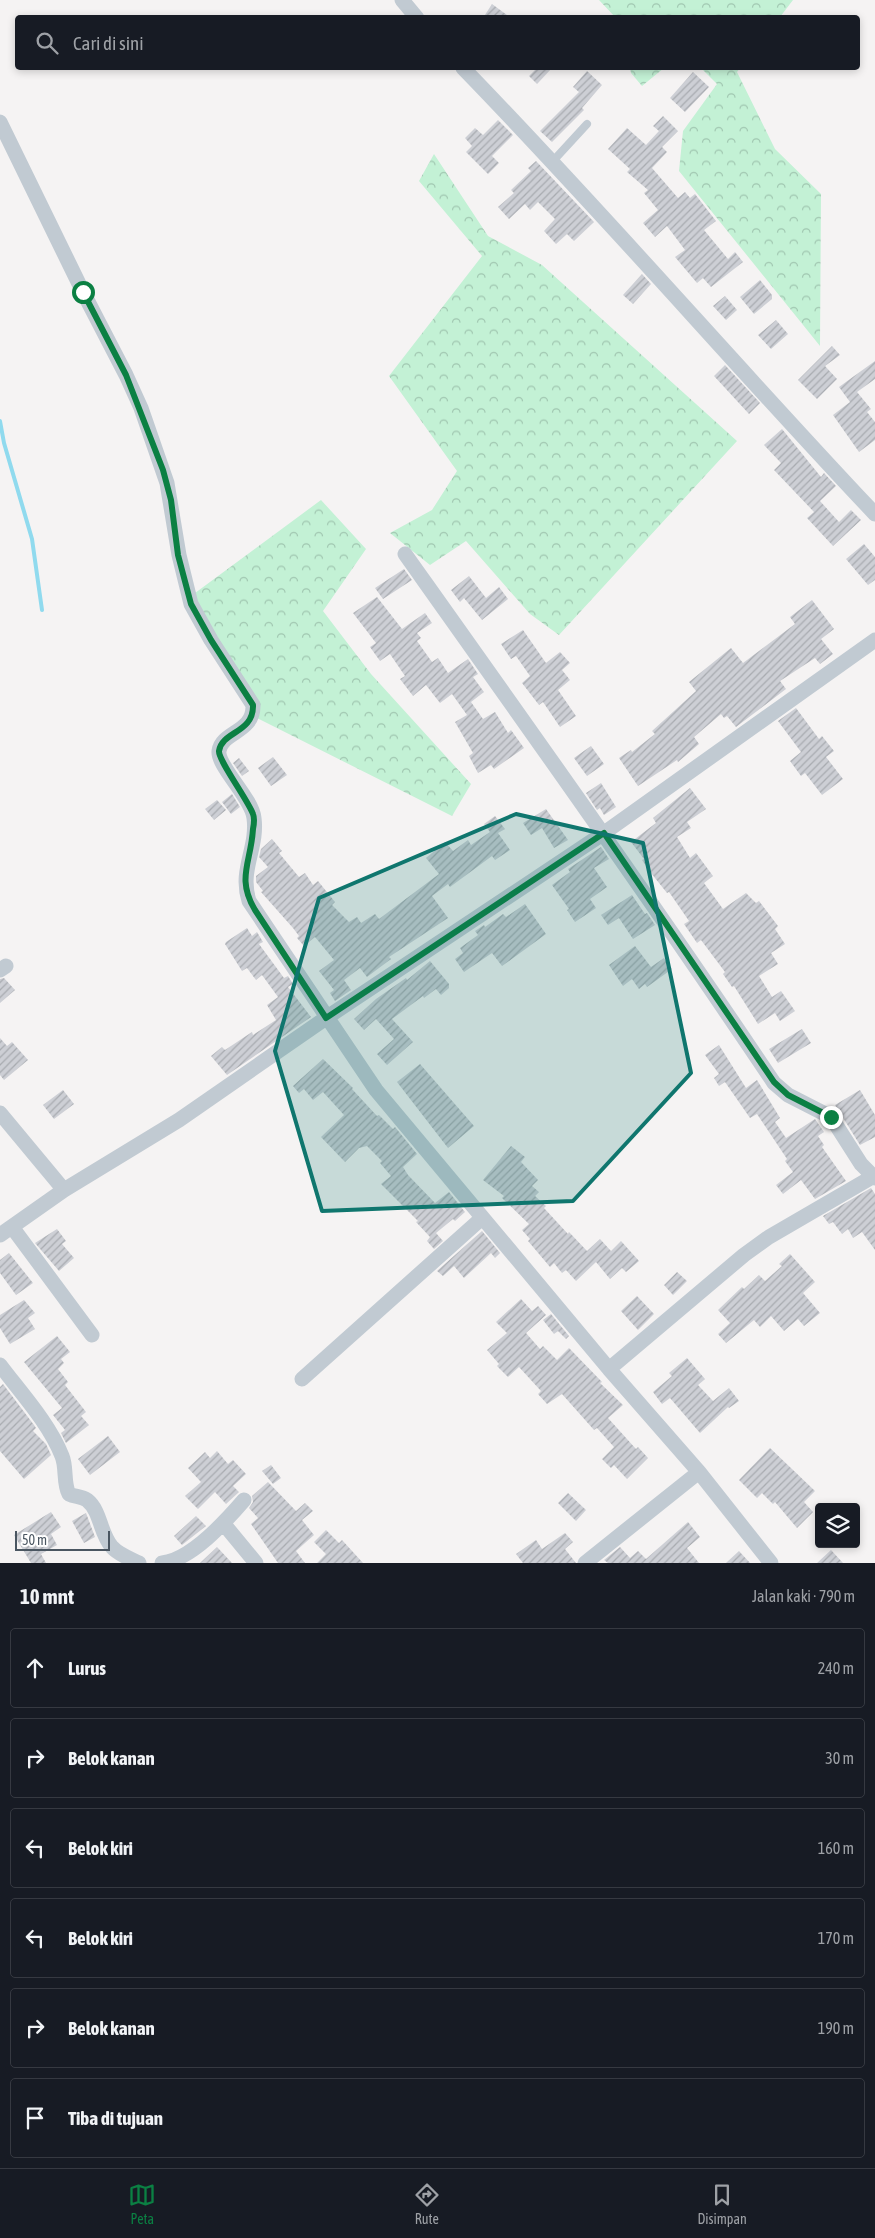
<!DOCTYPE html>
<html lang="id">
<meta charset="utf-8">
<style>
:root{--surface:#171b24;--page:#242831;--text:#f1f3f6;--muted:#9ea1a6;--line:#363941;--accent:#0b8043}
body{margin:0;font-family:"Asap Condensed",sans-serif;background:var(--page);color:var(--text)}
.controls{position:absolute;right:15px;bottom:15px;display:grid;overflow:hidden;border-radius:5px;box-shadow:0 2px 8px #0003}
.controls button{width:45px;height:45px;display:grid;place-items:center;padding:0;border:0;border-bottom:1px solid var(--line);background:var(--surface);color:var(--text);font:25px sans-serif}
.scale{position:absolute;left:15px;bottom:12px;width:95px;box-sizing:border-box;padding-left:5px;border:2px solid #4a5661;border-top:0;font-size:14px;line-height:18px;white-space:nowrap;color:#4a5661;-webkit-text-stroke:4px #fff;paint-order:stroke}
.stop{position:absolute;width:15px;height:15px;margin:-11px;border:4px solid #0b8043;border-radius:50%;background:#fff}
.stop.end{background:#0b8043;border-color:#fff;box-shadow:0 1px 5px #0008}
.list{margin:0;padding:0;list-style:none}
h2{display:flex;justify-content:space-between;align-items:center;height:65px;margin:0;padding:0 20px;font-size:21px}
h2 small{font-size:16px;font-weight:400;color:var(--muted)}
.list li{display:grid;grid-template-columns:32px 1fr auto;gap:15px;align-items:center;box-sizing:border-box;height:80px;margin:0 10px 10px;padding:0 10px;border:1px solid var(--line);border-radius:5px}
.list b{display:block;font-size:19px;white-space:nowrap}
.list em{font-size:16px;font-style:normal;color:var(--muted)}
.icon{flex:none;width:28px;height:28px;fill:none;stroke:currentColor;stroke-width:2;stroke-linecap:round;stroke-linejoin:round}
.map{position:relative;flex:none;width:875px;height:1563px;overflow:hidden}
.search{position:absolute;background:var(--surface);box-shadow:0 2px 8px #0003;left:15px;right:15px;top:15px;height:55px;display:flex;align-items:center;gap:12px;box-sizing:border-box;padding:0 18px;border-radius:5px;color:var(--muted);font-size:19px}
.sheet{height:605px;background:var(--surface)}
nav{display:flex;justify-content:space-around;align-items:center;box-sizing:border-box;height:70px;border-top:1px solid var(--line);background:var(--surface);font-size:14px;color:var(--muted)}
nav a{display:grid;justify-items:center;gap:2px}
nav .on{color:var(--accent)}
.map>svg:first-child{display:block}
.forest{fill:url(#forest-crowns)}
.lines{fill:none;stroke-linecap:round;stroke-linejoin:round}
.stream{stroke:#90daee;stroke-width:4}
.building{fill:url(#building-hatch)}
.service{stroke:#c1cad2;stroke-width:8}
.minor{stroke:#c1cad2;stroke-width:15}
.route{stroke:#0b8043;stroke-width:6}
.marked{fill:#0f766e;fill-opacity:0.2;stroke:#0f766e;stroke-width:4;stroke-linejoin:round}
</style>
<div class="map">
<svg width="875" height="1563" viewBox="0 0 875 1563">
<defs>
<pattern id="forest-crowns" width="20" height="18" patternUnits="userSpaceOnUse" patternTransform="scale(1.25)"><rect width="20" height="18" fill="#c3f1d5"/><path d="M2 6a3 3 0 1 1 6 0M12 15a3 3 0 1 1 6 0" fill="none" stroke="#a0c6b0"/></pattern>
<pattern id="building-hatch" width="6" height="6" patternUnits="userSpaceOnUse" patternTransform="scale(1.25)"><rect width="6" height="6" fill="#cdcfd5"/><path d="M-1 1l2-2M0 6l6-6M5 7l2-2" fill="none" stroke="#a8abb0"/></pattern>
</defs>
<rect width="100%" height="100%" fill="#f5f3f3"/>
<path class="forest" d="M599,0h194l-13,17 -164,1z
M630,68h34l-22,18 -11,-13z
M701,68h39l-3,4 38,77 46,45 -1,152 -141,-175 4,-40 34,-47z
M434,154l54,82 54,29 195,176 -178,194 -29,-21 -64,-73 -36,24 -40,-32 42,-23 25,-39 -68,-95 93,-120 -63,-75z
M321,500l45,49 -43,62 48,63 100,110 -19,32 -201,-101 -60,-119z"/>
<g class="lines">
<path class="stream" d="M0,421l4,22 28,96 10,71"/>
</g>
<path class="building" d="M492,4l19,14h-28z
M537,68h15l-15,16 -8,-8z
M587,71l15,14 -20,23 2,2 -32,32 -12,-11 39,-39 -6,-5z
M693,72l16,15 -24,25 -15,-14z
M663,116l15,15 -16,16 5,5 -15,16 26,30 7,-6 5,6 5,-4 21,27 -12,9 24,29 7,-7 8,10 -32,25 -8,-9 -6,5 -22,-26 10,-7 -18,-24 -12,11 -12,-14 15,-13 -14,-17 4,-3 -21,-18 3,-3 -22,-20 19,-21 19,17 13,-14 -6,-5z
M498,120l15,15 -21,21 7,7 -11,11 -22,-22 6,-6 -7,-8 10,-10 8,7z
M536,161l58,61 -20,19 -7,-7 -11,10 -12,-13 11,-12 -17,-17 -8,8 -5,-6 -16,15 -11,-12 16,-14 -3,-3 20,-19 -3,-3z
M642,274l9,10 -18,20 -10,-9z
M760,280l12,15v4l-18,15 -14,-17z
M725,296l12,14 -11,10 -13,-14z
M776,320l12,14 -17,15 -13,-14z
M832,346l8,9 -15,11 12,13 -20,20 -19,-19z
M875,361v18l-18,13 14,17 -4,3 8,10v18l-16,12 -26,-37 17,-13 -11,-15z
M725,365l35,38 -11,11 -35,-38z
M782,429l39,48 3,-4 12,13 -16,15 19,21 12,-12 10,10 -28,26 -26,-28 7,-6 -40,-42 7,-7 -17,-18z
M864,544l11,13v23l-7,5 -22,-26z
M404,569l8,11 -29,19 -8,-11z
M469,576l17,22 13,-11 9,12 -26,21 -18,-22 -4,4 -9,-12z
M377,597l25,32 23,-16 7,10 -15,10 4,5 -4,3 15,21 6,-4 10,15 20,-14 10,15 -5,3 11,15 -13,10 12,17 12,-7 13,21 3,-3 13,18 -30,21 -3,-4 -13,8 -9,-17 4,-3 -18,-31 12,-7 -15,-21 -12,9 -14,-18 -13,11 -13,-17 5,-3 -15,-22 -10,7 -10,-14 6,-4 -23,-30z
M812,600l22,29 -13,10 12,15 -13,10 -5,-6 -35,23 6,8 -50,38 -9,-11 -3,2 -3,-4 -27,23 5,7 -21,18 -1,-2 -39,26 -19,-28 12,-8 1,2 23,-18 -3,-3 44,-40 -7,-9 42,-34 12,15 52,-39 -5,-7z
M523,630l23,33 14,-11 10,11 -8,7 8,10 -12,10 18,26 -16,11 -17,-25 -4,3 -17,-22 8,-7 -14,-20 -5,3 -10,-15z
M796,708l23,31 3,-3 12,15 -8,6 17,22 -21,16 -17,-22 -4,3 -11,-15 11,-9 -23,-31z
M591,746l13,18 -17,12 -13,-18z
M273,757l14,18 -16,11 -13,-18z
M239,758l10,13 -7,5 -9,-13z
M601,783l15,24 -12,8 -4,-7 -3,2 -11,-17z
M690,788l16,21 -19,13 4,6 -14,9 13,21 6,-5 17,23 -9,7 19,26 23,-16 10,10 3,-2 19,25 -3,3 10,15 -14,9 7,11 -19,12 13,21 9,-6 14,20 -15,10 -5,-8 -17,11 -24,-38 -2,1 -9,-13 2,-2 -24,-32 -4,3 -13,-19 5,-3 -20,-29 -2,1 -16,-20 -9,-13 2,-1 -13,-17 25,-19 -3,-5z
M232,794l8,13 -9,7 -9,-12z
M217,800l9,10 -12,10 -9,-11z
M546,809l22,31 -14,8 -12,-20 -11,7 -8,-12z
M495,816l10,13 -7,4 12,17 -15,10 -3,-4 -42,31 -2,-3 -16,12 16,22 -59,39 2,2 -24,18 -7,-9 -16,12 7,10 -16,11 -5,-8 4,-3 -15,-19 15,-11 -19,-23 -11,9 -7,-8 2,-2 -6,-8 -32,-36 2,-1 -7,-9v-6l12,-9 -9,-10 2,-8 11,-10 10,12 -3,2 20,24 6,-4 8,12 5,-4 17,21 -3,3 17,17 8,-5 4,6 14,-9 4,5 60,-45 -13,-16 19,-16 8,9 15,-11 3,5 19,-13 -6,-8z
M601,847l8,12 -15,9 13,19 -17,12 6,9 -21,14 -8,-12 2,-1 -17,-24 18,-13 -2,-3z
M632,895l13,19 2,-1 8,12 -22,14 -14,-21 -11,7 -7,-10z
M525,904l21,30 -44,32 -10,-13 -28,19 -9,-13 8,-6 -3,-5 18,-13 -3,-4 9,-6 1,2 18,-13 3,3z
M247,928l5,8 5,-4 6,10 -4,2 25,34 4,-2 5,8 -5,3 23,30 -84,58 -16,-19 11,-9 3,3 27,-18 1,3 23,-15 -9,-15 11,-8 -16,-22 -6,5 -9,-12 -5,3 -17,-27 1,-2z
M635,946l16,21 13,-9 8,11 -25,18 -2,-3 -6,5 -7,-10 -9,7 -14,-21z
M430,961l19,23v4l-8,7 -5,-6 -12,9 -1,-2 -31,23 21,23 -26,23 -10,-11 17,-15 -18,-20 -12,11 -10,-11 22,-20 30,-21 1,2z
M4,978l11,12 -15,13v-24z
M802,1029l9,14 -33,20 -9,-14z
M0,1038l7,8 5,-4 16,18 -24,20 -4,-5z
M719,1045l27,43 11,-8 23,38 -5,4 11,16 29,-19 9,13 -6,4 6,9 -2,2 24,34 -31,18 -14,-19 -18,14 -7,-9 17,-13 -8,-11 2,-2 -30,-45 -7,4 -25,-36 -6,4 -5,-8 5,-4 -14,-19z
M323,1059l30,29 -1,1 25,27 2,-1 14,14 2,-2 22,27 -14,13 5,8 27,28 14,-11 16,20 -10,9 -2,-2 -17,14 7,8 -9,8 -7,-8 3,-4 -14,-15 2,-1 -37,-37 10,-8 -11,-13 2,-2 -15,-15 -8,2 -14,14 -24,-25 23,-22 -21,-23 -10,8 -9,-11 -5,4 -6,-7z
M420,1064l54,62 -26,22 -51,-66z
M63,1090l11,14 -20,15 -11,-14z
M860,1090l15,25v22l-15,8 -25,-40z
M511,1146l14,11 -4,5 17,18 -6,6 7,6 -4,4 11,10 -2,2 24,26 1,-2 18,19 13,-12 11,12 10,-10 18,20 -13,11 -4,-4 -12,11 -14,-17 -20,19 -10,-11 -4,3 -8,-10 -4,4 -22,-26 2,-2 -8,-9 7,-6 -27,-26 2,-2 -21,-16z
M871,1188l4,6v56l-13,-18 -9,6 -5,-9 -6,5 -9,-12 -4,2 -6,-8z
M57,1229l9,12 -4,3 12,14 -15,13 -24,-28z
M482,1231l18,22 -5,5 -4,-5 -27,25 -10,-12 -11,10 -6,-5z
M9,1253l24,30 -17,12 -16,-22v-13z
M790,1254l25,28 -12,11 17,20 -16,13 -6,-7 -14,12 -13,-15 -11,11 -6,-7 -28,23 -8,-9 12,-11 -12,-13 24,-23 2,2 15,-14 6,6 17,-15 -3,-2z
M677,1272l10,9 -14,14 -9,-10z
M637,1296l17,18 -16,16 -17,-19z
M521,1299l11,12 6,-5 8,9 -20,18 14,16 3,-3 14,14 12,-12 33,34 -2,1 23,22 -15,13 28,31 2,-2 10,11 -21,21 -13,-14 -3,3 -9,-9 12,-12 -17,-19 -3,2 -32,-36 -15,10 -9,-10 3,-3 -22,-24 -11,10 -11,-11 2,-2 -12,-14 20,-17 -11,-11z
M24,1300l11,13 -7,5 7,11 -25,15 -10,-16v-13z
M551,1314l18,22 -3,3 -8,-8 -4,3 -11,-14z
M57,1336l13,16 -9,7 3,4 -6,6 10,13 -3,3 21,27 -5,4 8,9 -23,18 -5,-10 4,-3 -12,-15 9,-7 -38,-46z
M687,1358l18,21 -7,6 15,16 16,-13 10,13 -10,7 -1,-1 -28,26 -30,-35 -8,6 -9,-12 19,-16 -3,-3z
M3,1384l31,41 2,3 -3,3 13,13 5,11 -27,24 -24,-28v-64z
M108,1436l12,16 -30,23 -12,-16z
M770,1448l45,43 -11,11 9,10 -16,16 -22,-26 -2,2 -11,-11 -5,5 -18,-18z
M217,1451l11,13 5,-4 13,14 -13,12 6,6 -13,12 -11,-12 -17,17 -13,-13 16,-14 -13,-14 17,-16 5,6z
M271,1465l10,13 -8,6 -11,-13z
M268,1482l28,29 9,-8 8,8 -11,9 12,15 -18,16 9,12h-27l-27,-39 7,-6 -9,-10 4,-6 -1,-6z
M568,1493l18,17 -10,11 -18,-18z
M51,1512l10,15 -10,7 6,11 -16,9 5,9h-15l-17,-28z
M86,1513l9,24 -11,6 -12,-22z
M196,1516l10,10 -24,19 -8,-9z
M688,1522l12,15 -13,11 12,15h-91l-4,-3 16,-13 10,11 8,-7 8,8z
M326,1530l13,13 3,-3 21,23h-46l9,-9 -12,-12z
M565,1533l8,9 -8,7 11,14h-53l-7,-9 20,-14 6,9z
M217,1547l15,16h-32z
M831,1550l12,13h-26z
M739,1551l11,12h-24z"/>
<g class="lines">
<path class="service" d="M553,161l34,-37"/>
<path class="minor" d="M402,0l15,18
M463,68c141,145 273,299 412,446
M0,122l83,170 43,83 15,33 26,75 12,72 12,49 20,36 42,65c1,28 -31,26 -34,46 -2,15 33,47 35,67 4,30 -15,52 -5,83l127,189 233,279 90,103 72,91
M405,554c125,176 249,350 369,529l14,12 43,22 30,47 14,14
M0,970l6,-4
M0,1113l64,77
M12,1227l80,108
M0,1235l64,-45 115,-70 147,-102 278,-185 271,-193
M0,1365c21,28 49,58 62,91 5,12 1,27 7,38 6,3 12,2 18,6 14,11 13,34 25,47 7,8 19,12 27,16
M609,1369l135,-114 25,-18 105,-61
M302,1379l180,-161
M223,1523l33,40
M162,1563c29,-3 64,-42 82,-63
M585,1563l114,-91"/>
</g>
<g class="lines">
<path class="route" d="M83,292l43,83 37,95 8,30 7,55 13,49 20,36 42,65c1,28 -31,26 -34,46 -1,9 29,49 34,63 2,5 1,10 0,15 -2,34 -17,49 2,81l71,108 278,-185 170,249 14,13 43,22"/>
</g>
<path class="marked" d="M516,814l127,29 48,230 -118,128 -251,10 -47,-160 44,-153z"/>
</svg>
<div class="controls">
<button><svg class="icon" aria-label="layers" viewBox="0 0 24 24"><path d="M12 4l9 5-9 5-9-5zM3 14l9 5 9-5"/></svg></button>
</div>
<div class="scale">50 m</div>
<div class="stop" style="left:83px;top:292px"></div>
<div class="stop end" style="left:831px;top:1117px"></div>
<div class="search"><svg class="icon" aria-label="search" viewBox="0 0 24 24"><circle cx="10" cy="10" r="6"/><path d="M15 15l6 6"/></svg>Cari di sini</div>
</div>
<section class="sheet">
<h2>10 mnt<small>Jalan kaki · 790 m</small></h2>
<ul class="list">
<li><svg class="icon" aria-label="ahead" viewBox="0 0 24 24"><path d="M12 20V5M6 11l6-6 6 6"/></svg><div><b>Lurus</b></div><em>240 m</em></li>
<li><svg class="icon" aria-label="right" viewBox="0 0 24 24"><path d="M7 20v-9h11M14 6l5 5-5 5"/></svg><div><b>Belok kanan</b></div><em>30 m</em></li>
<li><svg class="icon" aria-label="left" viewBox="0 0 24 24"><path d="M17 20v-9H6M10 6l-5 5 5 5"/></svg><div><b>Belok kiri</b></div><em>160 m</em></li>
<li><svg class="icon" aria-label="left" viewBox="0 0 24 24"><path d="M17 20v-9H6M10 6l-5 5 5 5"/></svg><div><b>Belok kiri</b></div><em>170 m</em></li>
<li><svg class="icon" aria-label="right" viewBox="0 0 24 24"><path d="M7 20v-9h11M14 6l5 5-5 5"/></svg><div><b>Belok kanan</b></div><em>190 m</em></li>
<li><svg class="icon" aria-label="arrive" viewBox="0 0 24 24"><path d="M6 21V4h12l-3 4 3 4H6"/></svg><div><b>Tiba di tujuan</b></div></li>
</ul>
</section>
<nav>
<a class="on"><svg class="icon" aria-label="map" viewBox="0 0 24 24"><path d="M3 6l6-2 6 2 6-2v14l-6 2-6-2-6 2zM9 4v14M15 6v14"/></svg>Peta</a>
<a><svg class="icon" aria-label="directions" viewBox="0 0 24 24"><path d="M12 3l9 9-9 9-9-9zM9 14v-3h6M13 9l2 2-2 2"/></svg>Rute</a>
<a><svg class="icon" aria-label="saved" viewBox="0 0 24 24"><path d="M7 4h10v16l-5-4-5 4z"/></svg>Disimpan</a>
</nav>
